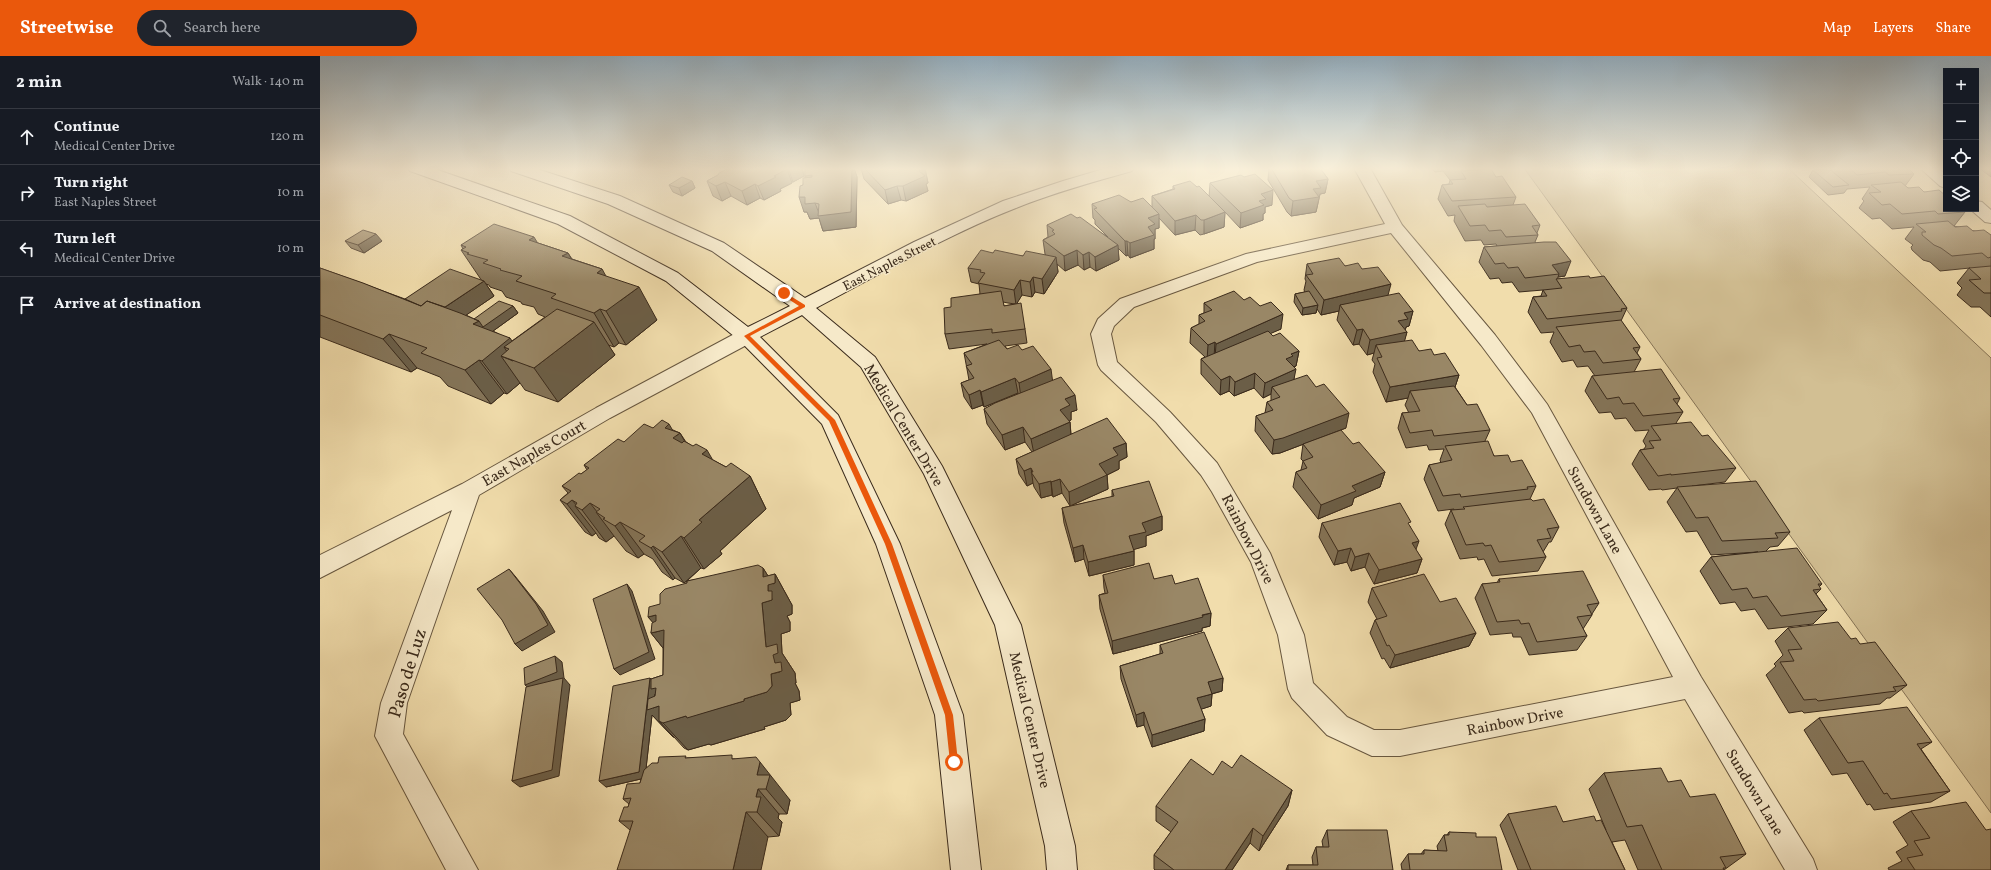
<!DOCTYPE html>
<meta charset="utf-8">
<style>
:root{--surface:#171b24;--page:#20242c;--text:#f1f3f6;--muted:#9ea1a6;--line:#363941;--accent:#ea580c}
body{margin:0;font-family:Vollkorn,serif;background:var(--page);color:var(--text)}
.controls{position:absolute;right:12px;top:12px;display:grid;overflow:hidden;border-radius:0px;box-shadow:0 4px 16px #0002}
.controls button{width:36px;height:36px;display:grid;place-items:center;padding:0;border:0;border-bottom:1px solid var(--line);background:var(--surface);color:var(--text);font:20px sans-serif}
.stop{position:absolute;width:12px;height:12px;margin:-9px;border:3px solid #ea580c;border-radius:50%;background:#fff}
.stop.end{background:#ea580c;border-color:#fff;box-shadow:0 1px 4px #0008}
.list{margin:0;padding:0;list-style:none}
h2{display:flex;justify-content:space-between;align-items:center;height:52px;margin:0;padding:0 16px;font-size:17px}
h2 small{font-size:13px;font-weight:400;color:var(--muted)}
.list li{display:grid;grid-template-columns:26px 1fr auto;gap:12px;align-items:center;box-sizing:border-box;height:56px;padding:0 16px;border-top:1px solid var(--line)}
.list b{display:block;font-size:15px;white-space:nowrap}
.list p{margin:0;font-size:13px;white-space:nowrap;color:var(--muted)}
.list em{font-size:13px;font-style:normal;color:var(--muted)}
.icon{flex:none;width:22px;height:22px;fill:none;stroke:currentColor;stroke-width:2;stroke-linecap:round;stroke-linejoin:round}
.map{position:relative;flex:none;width:1671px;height:814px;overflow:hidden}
header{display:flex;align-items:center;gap:24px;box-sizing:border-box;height:56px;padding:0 20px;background:var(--accent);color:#fff}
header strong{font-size:19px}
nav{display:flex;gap:22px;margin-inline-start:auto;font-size:14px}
.search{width:280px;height:36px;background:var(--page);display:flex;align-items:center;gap:10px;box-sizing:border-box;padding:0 14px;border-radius:22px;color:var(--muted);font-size:15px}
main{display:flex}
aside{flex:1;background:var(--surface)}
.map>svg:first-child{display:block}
.green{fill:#d2bf93;stroke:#867457}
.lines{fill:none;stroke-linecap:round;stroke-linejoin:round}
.street-casing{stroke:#68573f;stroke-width:2}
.secondary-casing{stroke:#3a2a1b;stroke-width:2}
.street{fill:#f6e9c9;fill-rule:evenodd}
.secondary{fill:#f6e9c9;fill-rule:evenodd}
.wall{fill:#847458;stroke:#3a2a1b;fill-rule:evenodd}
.shaded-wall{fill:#6b5e47;stroke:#3a2a1b}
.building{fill:#998766;stroke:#3a2a1b}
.route{fill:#ea580c}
.labels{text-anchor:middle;stroke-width:3;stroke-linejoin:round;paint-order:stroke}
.far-street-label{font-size:13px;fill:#3a2a1b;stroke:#f6e9c9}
.street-label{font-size:15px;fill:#3a2a1b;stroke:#f6e9c9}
.near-street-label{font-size:18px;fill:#3a2a1b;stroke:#f6e9c9}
</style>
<header>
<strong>Streetwise</strong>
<div class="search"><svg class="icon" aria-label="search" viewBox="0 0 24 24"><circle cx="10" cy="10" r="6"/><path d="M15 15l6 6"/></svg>Search here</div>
<nav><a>Map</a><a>Layers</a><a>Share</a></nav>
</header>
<main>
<aside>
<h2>2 min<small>Walk · 140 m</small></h2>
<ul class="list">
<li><svg class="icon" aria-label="ahead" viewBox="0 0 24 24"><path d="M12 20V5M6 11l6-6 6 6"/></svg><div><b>Continue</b><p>Medical Center Drive</p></div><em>120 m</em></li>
<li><svg class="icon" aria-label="right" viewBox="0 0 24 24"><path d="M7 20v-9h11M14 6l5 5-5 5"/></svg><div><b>Turn right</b><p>East Naples Street</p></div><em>10 m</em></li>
<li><svg class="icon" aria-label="left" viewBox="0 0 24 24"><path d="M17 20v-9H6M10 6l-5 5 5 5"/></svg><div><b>Turn left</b><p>Medical Center Drive</p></div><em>10 m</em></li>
<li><svg class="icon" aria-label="arrive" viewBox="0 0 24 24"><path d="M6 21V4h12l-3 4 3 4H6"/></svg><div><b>Arrive at destination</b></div></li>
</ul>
</aside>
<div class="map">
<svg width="1671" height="814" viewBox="0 0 1671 814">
<rect width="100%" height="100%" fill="#f1ddac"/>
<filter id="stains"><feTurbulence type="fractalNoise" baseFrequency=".005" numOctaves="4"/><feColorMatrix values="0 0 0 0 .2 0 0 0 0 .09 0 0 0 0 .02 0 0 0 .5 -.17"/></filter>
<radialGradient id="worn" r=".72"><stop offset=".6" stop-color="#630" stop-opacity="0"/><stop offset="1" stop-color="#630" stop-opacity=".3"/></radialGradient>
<path class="green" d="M1204,112h264l203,190v455z"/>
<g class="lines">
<defs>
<path id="street" d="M1034,112h16l32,57 93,110 52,69 154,273 112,182 4,11h-32l-100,-171 -285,57h-28l-45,-21 -35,-37 -4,-9 -10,-54 -27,-73 -39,-70 -11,-17 -45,-53 -55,-52 -3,-5 -7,-31 7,-15 22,-20 126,-45 139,-30zM1071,177l90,112 51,68 141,264 -273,53h-26l-27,-13 -34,-34 -9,-48 -34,-82 -53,-90 -47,-51 -53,-50 -6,-28 3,-8 20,-19 123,-45z
M1600,112h18l8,7v13l-6,-2z
M1656,145l6,1 9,8v13l-6,-1 -15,-13h6z
M427,274l7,1 3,5 -3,5 -144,77 -131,77 -72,208 -4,31 75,136h-32l-71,-134 6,-33 71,-193 -132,68v-23l142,-71 134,-76 144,-77z"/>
<path id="secondary" d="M88,112h24l138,48 108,57 70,54 42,-21 -78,-55 -104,-47 -97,-33 -2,-3h25l86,28 104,47 81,55 109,-56 89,-41 60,-20 44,-13h27l-2,3c-39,11 -79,22 -116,37 -69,27 -134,65 -200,100l59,49 67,109 75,151 4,8 54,221 2,24h-30l-2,-24 -50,-221 -71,-151 -63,-107 -59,-52 -42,22 78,78 62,129 63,171 18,155h-30l-16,-155 -59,-171 -54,-120 -82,-83 -74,-60 -108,-57 -148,-53z"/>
</defs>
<use href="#street" class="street-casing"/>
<use href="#secondary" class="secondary-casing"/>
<use href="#street" class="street"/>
<use href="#secondary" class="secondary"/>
</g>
<path class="wall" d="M409,112h73l2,8 -11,6h-2l1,1 -12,6 1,2 -17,9 -4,-2 -13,7 -16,-9 -9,5 -9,-5 -6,-15 11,-6z
M485,112h49l3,9 -1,50 -33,4 -4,-13 -9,1 -3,-7h-3l-1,-27 2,-7z
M541,112h64l3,15 -2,1 2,7 -22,10 -5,-1 -13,4 -24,-25z
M949,112h51l8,11 -3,14 -5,1 -4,18 -25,4 -4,-4 -19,-32z
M1112,112h56v1l28,28 -3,8 27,20 -3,8 1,2 -3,7 30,34 -7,1 -1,2 33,-1 37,30 -6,13 19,26 -3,6 4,6 -7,13 46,26 -3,6 6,8 -7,11 26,13 34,32 -11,14 -33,4 98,46 -12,14 -8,1 -4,4 56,33 -3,3 2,2 -5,5 11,16 -14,14 -45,5 -13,-20 -14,2 -6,-9 -15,2 -20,-33 11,-14 47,-5 -47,3 -14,-24 -11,1 -19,-30 10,-14 -15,2 -1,-1 -12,1 -17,-26 8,-14 4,-1 2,-3 -3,-5 6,-11 -14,1 -9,-13 -11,1 -4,-7 -12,1 -14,-22 7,-15h3l-7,-10 -11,1 -4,-7 -11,2 -12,-20 4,-10 -13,1 -13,-21 5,-15 8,-1 2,-6 -24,2 -7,-10 -10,1 -3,-5 -9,1 -11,-17 5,-15 13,-1 -1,-2 -12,1 -3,-5 -16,1 -11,-20 1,-6 -7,1 -10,-17 4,-14 7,-1 1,-4 -7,-9 -8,1 -2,-2z
M1503,112h85l6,6 -9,12 3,2 16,4 41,20 -11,14 37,9v82l-11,-10h-9l-14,-12 5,-7 -5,-5 12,-15h1l-30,3 -10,-9 -7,-2 -11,-10 -1,-3 2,-2 -8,-6 9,-12 -22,2 -12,-11 -8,1 -13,-11 5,-7 -2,-2 8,-12 -23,2 -3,4 -16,2 -19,-18 4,-7 10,-1z
M1659,112h12v9z
M372,125l3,7 -13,8 -9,-4 -4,-7z
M890,127l62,22 -7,2v6l-2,1v6l-23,8 -15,-16 -1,15 -20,7 -4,1 -5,-5 -20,5 -16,-17v10l-4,1v10h-1v10l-24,9 -2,-3 -2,1 -8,-8 1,12 -23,11 -6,-4 -6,3 -6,-5 -13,6 -8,-7 1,8 -14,22 -9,-2 -3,5 -10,-2 -6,9 9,25 2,14 -22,3 2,3 15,1 31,30 24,30 -6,2v8l-2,1 1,1 1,12 55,9 1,14 -8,4v8l-12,6 1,14 -38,17 -8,-13 -9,4 -1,-2 -11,3 -7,-11 -1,-4 -6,3 -8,-12 -3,-15 16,-7 -7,-10 -20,8 -18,-26 -3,-15 34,-15v-1l-34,14 -1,-2 -11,4 -8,-12 -3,-14 8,-3 -5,-27 23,-9 -38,5 -4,-15 6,-27 29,-13 -1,-10 -8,-2 -3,-14 25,-15 30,3 23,-1 -1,-1 -2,-14 5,-3 -1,-12 30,-7 31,19 -13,-13v-4l-2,-2 -1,-14 39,-2 21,5v-11l21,-7v-3l24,1 12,10zM683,246l5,1 7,1 -11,2z
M25,185h37l-18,12 -13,-5z
M218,187l30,10 4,6 30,10 3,7 52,44 -31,25 -7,-2 -5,4 -6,-2 7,10 -57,47 -33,-12 -5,-7 -13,11 -3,-1 -13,11 -43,-18 -8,-9 -23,-9 -6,4 -91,-35v-69l85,31 77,-18 -21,-31 2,-1 -2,-4zM166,228l3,1 1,2 12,4 4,6 15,5 1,2 12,3 4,7 7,3 -33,24 -19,-10 25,-18 -5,-7 -39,13 -8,-4 28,-19z
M987,208l38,2 17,3 26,27 25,15 -4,15 -3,1 -1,3 2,2 -3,9 15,10 15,4 25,20 -4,12 12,18 23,25 -5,11 9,15 17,6 25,24 -6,13 29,28 -8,15h-2l-6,10 3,5 -8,14 -46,5 -8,-17 -6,1 -1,-3 -17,2 -15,-35 6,-14h3v-1l-16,2 -14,-32 5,-14 12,-2 -1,-3 4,-11 -15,1 -2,-5 -21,3 -8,-20 4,-15h7l-4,-8 3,-7 -22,4 -13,-30 2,-8 -3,-4 2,-7 -7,2 -8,-11 -6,1 -16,-25 2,-9 -18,4 -4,-6 -1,4 -14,2 -8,-13 1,-8 10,-2 -1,-2 2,-9 -1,-2z
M924,244l37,29 -11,4 3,3 26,15 -3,15 -2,1v13l52,48 -66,25 -8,1 -17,-23 1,-15 9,-3 2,-11 4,-1v-7l-8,4 -9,-10 -20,8 -5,-5 -9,4 -19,-21v-15l4,-2 -15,-14 1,-15 8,-4v-9l5,-2v-10z
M333,372l20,2 7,3 6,9 27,18 13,7 24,9 16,33 -46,42 2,3 -18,15 -3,-1 -14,13 76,-13 5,8 7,-2 17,31v9l-5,2 3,6v9l-9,3 1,19 13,20 1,10h-1l4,8 1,9 -10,3 1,12 -5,5 -22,7 1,2 -54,16 -2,-1 -21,6 -4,-2 -10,-11h-1l-21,-22 -6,53 12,-5 29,-5 48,1 55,41 -3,14h-8l-1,4 4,4 -3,14 -11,1 -138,-7 -11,-9 9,-14 1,-3 -6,-5 17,-16 1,-4 -35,8 44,-109 1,1 12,-4v-27l-12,-15 2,-11 -5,-5 12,-13 27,-21v-2l-3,2 -9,-5 -2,2 -11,-8 -9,-13 -9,-5 -6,4 -12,-7 -12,-15 -8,6 -7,-4 -3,-5 -4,3 -7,-4 -25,-32 8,-7 -6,-7 19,-12 6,-4 -3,-5 40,-23z
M983,388h50l32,28 -5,15 -26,11 -2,7 -34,14 -25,-32 3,-15 5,-2 2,-9 -2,-2z
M792,434l50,26v14l-16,6v10l-12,3v16l-45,11 -5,-17 -9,3 -11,-39 -2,-15 50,-11z
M1002,467l88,3 6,24 6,9 -5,14 -43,11 -9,-17 -14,4 -4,-9 -13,3 -15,-28z
M783,519l51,4 21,5 36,29 -1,13 -8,2v3l-89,23 -13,-45 -1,-14 6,-2 -1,-5z
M1179,523l100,24 -7,11v1l-9,14 4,7 -10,14 -48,5 -8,-18h-8l-1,-4 -22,2 -15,-37 7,-14 15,-1z
M1052,532l68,14 36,31 -7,13 -79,22 -6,-10 -2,1 -11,-24 -1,-2 5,-13 2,-1 -9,-17z
M1468,572l63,11 9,5 47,41 -17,13h-3l-7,6 -76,9 -2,-2 -13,2 -23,-38 10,-9 -2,-2 9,-9 -8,-14z
M840,589l63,33 -1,13 -10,3 -1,12 -10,3 4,10 -1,12 -52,16 -8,-22 -7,2 -16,-48 -1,-13 40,-12z
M1499,662l113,24 -11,7 29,42 -19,11 -57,8 -4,-6 -3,1 -20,-32 -15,2 -28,-45z
M912,712l60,22 -4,16 -29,45 -9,-8 -18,27h-77l-1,-1v-14l17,-23 -15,-11v-15l57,-31z
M1284,717l64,9 22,15 56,57 -22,16h-86l-13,-30 -13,2 13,28h-107l-18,-45 8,-11 55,8 33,-1 10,9 -17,-41z
M1591,755l75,19 5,40h-102l-1,-2 14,-7 -6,-9 12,-7 -15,-23z
M1007,774l66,40h-107l2,-5h25l-1,-8 4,-10h7l-1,-6z
M1129,776l27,5 26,33h-100l-1,-6 7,-10h13l3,-4 14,1 -1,-5 7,-11h3z"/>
<path class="shaded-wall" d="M468,112h14l2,8 -11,6z
M532,112h2l3,9 -1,50 -33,4 -4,-13 -9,1 -3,-7h-3l-5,-15h6l10,6 5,13z
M467,113l5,14 -12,6 1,2 -17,9 -6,-14 16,-10z
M605,113l3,14 -2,1 2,7 -22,10 -3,-15 16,-15z
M492,119l-3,15 -4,-14z
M1008,123l-3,14 -5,1 -4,18 -25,4 2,-15 20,-12 3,-8z
M372,125l3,7 -13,8 -3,-8z
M405,126l6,14 -9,5 -6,-15z
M435,128l5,14 -13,7 -5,-14z
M577,130l4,14 -13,4 -3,-14z
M953,134l-1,15 -7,2v6l-2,1v6l-23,8 1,-15 20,-19z
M905,156l-1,15 -20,7v-14z
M839,158v14l-4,1v10h-1v10l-24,9v-15l18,-25z
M876,159l-1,15 -20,5v-14z
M56,178l6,7 -18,12 -6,-8z
M214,181l20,33 -25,-30z
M805,185h2l1,14 -2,1z
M798,189l1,15 -23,11 -1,-14z
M757,194l1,15 -13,6 -1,-15z
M769,196l1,15 -6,3 -1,-15z
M248,197l19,33 -25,-30z
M736,201l2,15 -14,22 -2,-15z
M1251,205l-6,15 -7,1 1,-3 -7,-9z
M282,213l18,32 19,-14 18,33 -31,25 -20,-34 -9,-38z
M713,221l2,15 -3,5 -2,-15z
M700,224l2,15 -6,10 -2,-15z
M164,225l10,15 -48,33 -11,-15z
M1071,228l-4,15 -47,6 -1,6 -18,4 3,-15z
M998,249l-2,8 -14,2 1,-7z
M193,250l5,7 -29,21 21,4 20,29 -21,-18 -5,-2 9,14 -12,-5 19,27 -13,11 -25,-33 -9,-37 6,-3z
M280,253l19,34 -5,4 -20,-34z
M1093,255l-4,15 -3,1 -1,5h2l-4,15 -27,-2 -2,8 -7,2 3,-15 28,-19 6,-8z
M963,258l-2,15 -66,29 1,-14z
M274,266l21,33 -57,47 -24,-34z
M1043,273l-4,15 -6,1 4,-15z
M69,278l28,34 -6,4 -28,-33z
M895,286l-1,15 -7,3 1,-15z
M979,295l-3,15 -5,2 -5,-9 5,-5z
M159,304l25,33 -13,11 -26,-34z
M731,313l2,15 -32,14 -2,-15z
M976,313l-3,15 -21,3 -1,7 -8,4 2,-15z
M935,317l-1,15 -20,8 1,-14z
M1139,319l-5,15 -44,1 -2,7 -22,4 4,-15z
M910,320l-1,15 -9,4 1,-15z
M695,322l3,15 -34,14 -3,-15z
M660,334l3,15 -11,4 -3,-14z
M755,339l2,15 -6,2v8l-9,5 -2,-15 5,-11z
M1029,357l-3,15 -66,25 -8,1 2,-14z
M750,366l1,15 -37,17 -3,-15z
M349,368l7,12 4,-3 19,33 -7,5 -27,-43z
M703,371l2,15 -20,8 -3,-15z
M806,387l1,14 -8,4v8l-12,6 1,14 -38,17 -1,-14 30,-28 14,-16z
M387,394l19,33 -24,-29z
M711,412l2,15 -6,3 -3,-15z
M1065,416l-5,15 -26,11 -2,7 -34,14 3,-14 31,-19z
M430,420l16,33 -46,42 2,3 -18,15 -20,-31 15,-18z
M740,423l2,14 -9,4 -2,-15z
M731,425l1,14 -11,3 -2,-14z
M252,444l6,7 -3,-1 21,27 -4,3 -25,-32z
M270,447l8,10 -2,-1 18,24 -8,6 -24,-32z
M842,460v14l-16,6v10l-17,5v-15l13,-13z
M300,466l24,32 -6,4 -23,-32z
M361,480l20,32 -17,15 -22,-31z
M1099,485l-5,14 -2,-12z
M763,489l1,14 -9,3 -2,-14z
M333,490l22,32 -2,2 -22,-32z
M1031,492l-4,14 -13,3 4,-14z
M814,495v14l-45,11 -1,-14z
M1049,497l-4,14 -14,4 4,-14z
M1102,503l-5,14 -43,11 5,-14z
M443,512l10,16 2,-1v-9l17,31v9l-5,2 3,6v9l-9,3 1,19 13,20 1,10h-1l4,8 1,9 -10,3 1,12 -5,5 -22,7 1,2 -54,16 -2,-1 -21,6 -25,-27 -4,-2 15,16h-1l-21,-22 -7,63 -39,9 -7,-6 40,-9 11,-94 6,6v4l25,28 -5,2 -21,-24 -2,14 6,-2 13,14 14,-4 2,1 56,-16v-2l23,-7 5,-6 -1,-12 9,-2 -5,-9 -1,-3 -8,-13 -4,-44 10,-3v-1l-4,-8v-6l-5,-8z
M189,513l6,7 28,35 12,21 -33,19 -7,-7z
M307,528l5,7 23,68 -35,16 -6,-6z
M891,557l-1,13 -8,2v3l-89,23 -1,-13z
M336,559l23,30 -4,18 -24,-30 9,-2 -12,-14z
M1156,577l-7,13 -79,22 5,-13z
M235,600l7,6 2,16 6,7 -11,91 -39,11 -8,-6 20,-90 -7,-6z
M903,622l-1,13 -15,4 1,-13z
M892,638l-1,12 -15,5 1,-13z
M824,656v13l-7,2 -1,-12z
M885,663l-1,12 -52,16v-12z
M440,706l30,38 -3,14 -21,-25 -9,-14z
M438,733l21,25 -1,4 4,4 -3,14 -22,-24 -1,-15z
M972,734l-4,16 -29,45 4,-15z
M426,756l22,25 -7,33h-28z
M933,772l-3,15 -18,27h-7z"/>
<path class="building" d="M409,112h57l1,1 -13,7 2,1 -18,9 -3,-2 -13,7 -17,-9 -9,4 -9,-5 11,-6 1,-2z
M485,112h47l-1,44 -33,4 1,-12 -4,-1 -10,1v-7h-6l1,-11 3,-1v-7l9,-1v-2l-7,1z
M544,112h61v1l-6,2 6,5 -22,10h-6l-12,4z
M951,112h49l8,11 -12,2 5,7 -8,1 6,8 -26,4 -4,-3z
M1529,112h59l6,6 -25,1 -4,-3 -28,3z
M1171,113l5,8 6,-1 14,21 -64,4 -10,-16 11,-1 -3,-4 16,-1 -5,-8z
M1509,113l20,16 -16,2 -20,-17z
M935,118l18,16 -12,4 5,5 -7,2 5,4 -23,8 -31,-30 31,-8 3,2z
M362,121l10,4 -13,7 -10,-3z
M870,125l7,6 2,-1 26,26 -21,8h-3l-5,-5 -21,6 -23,-25 23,-7 -2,-3z
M1581,126l7,6 11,-1 5,5 15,-2 7,6v13h16l3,3 -27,2 -3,-3 -33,3 -12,-10 -8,1 -13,-12 12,-1 -10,-7z
M799,139l12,7 12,-4 16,16 -11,4 7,6 -7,3 6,8 -24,8 -3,-2h-2l-31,-32 3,-1 -5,-4z
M1165,148l2,3 38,-3 15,21 -8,1 6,9 -32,2 -5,-7 -12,1 -4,-6 -15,1 -12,-20z
M751,158l6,4 3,-1 38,28 -23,12 -6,-5 -6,3 -6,-5 -13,6 -21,-16 12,-6 -3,-3 2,-1 -7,-5z
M1628,165l7,6 12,-1 6,5 11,-1 7,5v22l-3,1 -6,-5 -30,3 -11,-8 -7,-3 -12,-10v-3h4l-10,-8z
M174,168l40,13 -5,3 39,13 -6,3 40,13 -5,4 42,14 -33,24 -6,-2 -6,4 -43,-15 5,-4 -40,-13 6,-5 -22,-6 1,-1 -18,-6 5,-3 -21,-6 2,-1 -8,-3 5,-3 -5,-2z
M43,174l13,4 -18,11 -13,-4z
M1224,186h12l15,19 -19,4 7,9 -34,4 -7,-11 -10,1 -4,-5 -9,1 -11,-17z
M661,194l12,3 2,-3 28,6 3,-5 30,6 -14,22 -9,-2 -3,5 -10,-2 -6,10 -36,-7 7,-10 -5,-1 1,-2 -13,-2z
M1019,202l6,8 13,-3 4,6 16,-2 13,17 -67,16 -18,-25 7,-1 -6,-10z
M1671,210v27h-7l-15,-13 12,-1 -12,-11z
M0,212l43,15 58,23 6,-5 33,12 19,8 -6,3 37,14 -28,23 -3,-1 -14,10 -44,-17 6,-5 -38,-14 -6,5 -63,-24z
M130,213l34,12 -39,26 -18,-6 -6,5 -16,-7z
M1269,220l1,2 14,-2 23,32 -6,1 1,2 -75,8 -14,-22 14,-1 -4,-6 19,-2 -6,-9z
M681,235l3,15 17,-3 4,26 -33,4v-4l-47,5 -1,-26 7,-1v-9z
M914,235l10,9 6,-3 10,9 11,-4 12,12 -67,30 -1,-2 -7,3 -17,-17 14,-7 -6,-6 13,-5 -8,-7z
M989,235l9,14 -15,3 -8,-14z
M1079,237l14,18 -9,2 4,6 -10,2 9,11 -37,8 -7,-11 -6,1 -17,-25z
M179,245l14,5 -30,21 -4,-6 -5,-2z
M237,253l37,13 -60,46 -33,-12 8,-7 -5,-2z
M1301,264l19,27 -7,1 8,11 -38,4 -8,-12 -11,1 -4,-7 -11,2 -13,-20z
M948,275l5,5 7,-3 19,18 -8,3 2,2 -7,3 10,10 -31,14 -10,-10 -20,9 -5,-6 -9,4 -20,-21z
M679,284l8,9 11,-4 4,5 11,-4 18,23 -32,14 -4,-5 -34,14 -1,-2 -11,5 -8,-12 13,-5 -8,-12 6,-2 -8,-11z
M1092,284l7,11 12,-2 3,6 11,-2 14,22 -69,12 -13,-29 5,-1 -6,-12z
M1341,313l19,29 -7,1 10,13 -40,4 -9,-13 -11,1 -4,-7 -12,2 -15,-23z
M987,319l9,12 8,-3 25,29 -66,25 -9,2 -18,-24 17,-6 -6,-8 13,-5 -8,-10z
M741,321l14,18 -10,4 5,6 -10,5 10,12 -39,17 -8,-12 -21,8 -18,-26 11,-6z
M1134,330l13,19 10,-1 13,26 -56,6 -2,-6 -22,3 -8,-20 18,-2 -10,-20z
M787,362l19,25 -13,5 5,7 -19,9 8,11 -38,17 -9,-13 -9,3v-1l-12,3 -8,-12h2l-2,-4 -7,3 -8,-12z
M342,364l7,4 -4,4 15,5 -7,5 9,5 2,-2 9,5 3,-2 11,6 -5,4 24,13 5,-4 19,13 -51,44 3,2 -18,16 -3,-2 -19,16 -9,-6 -2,2 -12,-7 6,-5 -25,-14 -5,4 -12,-7 2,-1 -9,-6 4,-3 -10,-6 -8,7 -7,-4 2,-3 -5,-3 -5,4 -7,-4 11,-9 -9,-5 17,-13 2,1 8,-6 -5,-3 34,-26 6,3 20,-18 9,4z
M1371,366l11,14 6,-1 28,33 -65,7v-1l-13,2 -18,-26 14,-2 -5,-7 12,-1 -10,-14z
M1021,374l12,14 6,-2 26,30 -33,14 4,5 -35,14 -25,-33 11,-4 -4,-7 10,-4 -10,-13z
M1168,385l6,15 14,-1 3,7 11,-2 14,26 -9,1 1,2 -67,8 -1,-3 -17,2 -14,-31 23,-5 -7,-14z
M829,425l13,35 -20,7 4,9 -17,4 5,15 -46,11 -5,-17 -10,3 -11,-40 52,-12 -2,-6z
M1436,425l34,51 -15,1 3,5 -56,3 -14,-24 -12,1 -19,-31z
M1211,443l2,2 11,-2 15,28 -12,2 4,9 -14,2 9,17 -47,5 -8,-17 -6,1 -2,-3 -17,2 -15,-35 14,-1 -2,-2z
M1080,447l11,19 -3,1 11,18 -7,2 10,16 -43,11 -10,-17 -14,4 -4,-9 -13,3 -16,-28z
M1477,492l25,36h-4l3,5 -8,1 14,20 -46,6 -14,-20 -14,2 -6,-10 -15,2 -21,-33z
M829,507l5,16 18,-4 3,9 23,-6 13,35 -9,2 1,2 -91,24 -13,-46 9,-2 -5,-18z
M438,509l5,3v9l12,-3v9l-7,2v6h4v9l-10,3 4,44 11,-3 1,9 -5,2 2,8 6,-1 1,9 -11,3 1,12 -5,6 -23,7v2l-57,17 -1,-2 -23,7 -4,-2v-15l-12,4 1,-11 7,-3 1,-8 -5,1v-10l12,-4 1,-45 -13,3 1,-10 4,-2v-6l-8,2 1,-10 11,-3v-10l5,-5 22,-6v-2z
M189,513l27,35 12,21 -33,19 -13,-24 -25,-31z
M1263,515l16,32 -12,2 5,10 -15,2 10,19 -50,6 -8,-19 -8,1 -2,-4 -22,2 -15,-38 18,-2 -1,-3z
M1104,518l16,28 16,-4 20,35 -81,22 -6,-10 -2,1 -11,-24 -1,-2 12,-4 -15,-28z
M307,528l22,68 -35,17 -21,-70z
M1518,566l13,17 5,-1 4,6 15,-2 32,43 -14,2 3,4 -78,10 -2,-2 -12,1 -24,-38 14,-1 -6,-11 14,-1 -14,-21z
M884,576l19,46 -15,4 4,12 -15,4 8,21 -53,16 -8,-23 -8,3 -16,-49 43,-13 -3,-8z
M235,600l2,16 -32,13 -1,-17z
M243,622l-11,92 -40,11 14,-94z
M330,622l-11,94 -40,9 14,-95z
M1587,651l25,35 -15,2 33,47 -59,8 -4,-6 -3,1 -21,-33 -15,2 -29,-45z
M412,699v4l24,-2 4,5 -3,13h13l-4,14h-8l-2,8h5l-4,15h-11l-13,58h-116l16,-49h-14l5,-14h4l3,-9 -8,1 4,-15 13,-1 4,-13 8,-7h6l1,-6 27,-1 -1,2z
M921,699l51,35 -29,46 -10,-8 -28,42h-51l-20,-15 24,-33 -22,-16 35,-47 22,16 9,-14 10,7z
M1341,712l7,14 13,-2 9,17 25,-3 31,60 -26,3 6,11h-3l1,2h-62l-20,-45 -15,2 -23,-54z
M1646,746l20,28 5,-1v41h-76l-8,-12 16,-3 -9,-14 16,-3 -19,-27z
M1236,750l7,16 31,-6 2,5 5,-1 24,50h-94l-23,-56z
M1007,774h60l6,40h-105v-5h30l-2,-18h13z
M1129,776l27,1v4h20l6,33h-92l-2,-16h16v-4l23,1 -3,-16h5z"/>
<linearGradient id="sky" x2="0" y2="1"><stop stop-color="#93acbc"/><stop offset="0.5" stop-color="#f9f0da"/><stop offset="1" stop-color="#f9f0da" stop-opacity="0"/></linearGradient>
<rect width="1671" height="226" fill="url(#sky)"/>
<path class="route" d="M464,236l21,13v2l-55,29 85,84 57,124 61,171 5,47 -4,4 -4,-4 -5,-47 -60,-171 -56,-123 -85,-85 55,-30 -17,-11z"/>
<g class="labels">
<g class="far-street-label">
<text transform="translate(569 207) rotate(-27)" y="5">East Naples Street</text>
</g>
<g class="street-label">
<text transform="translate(584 369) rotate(59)" y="5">Medical Center Drive</text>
<text transform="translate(214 397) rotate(-30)" y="5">East Naples Court</text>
<text transform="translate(1275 454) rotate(61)" y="5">Sundown Lane</text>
<text transform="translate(928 483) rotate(63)" y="5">Rainbow Drive</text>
<text transform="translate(710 664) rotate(77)" y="5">Medical Center Drive</text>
<text transform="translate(1195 665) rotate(-11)" y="5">Rainbow Drive</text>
<text transform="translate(1435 736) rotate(59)" y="5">Sundown Lane</text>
</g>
<g class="near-street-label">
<text transform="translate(87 617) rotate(-73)" y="6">Paso de Luz</text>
</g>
</g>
<rect width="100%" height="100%" filter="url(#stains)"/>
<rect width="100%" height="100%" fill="url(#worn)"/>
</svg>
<div class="controls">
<button>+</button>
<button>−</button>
<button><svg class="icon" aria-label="locate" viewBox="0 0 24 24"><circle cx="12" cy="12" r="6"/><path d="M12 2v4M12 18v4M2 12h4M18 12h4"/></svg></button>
<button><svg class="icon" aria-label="layers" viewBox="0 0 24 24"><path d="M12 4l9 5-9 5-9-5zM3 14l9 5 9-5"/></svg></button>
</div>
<div class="stop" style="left:634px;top:706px"></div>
<div class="stop end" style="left:464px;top:237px"></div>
</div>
</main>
